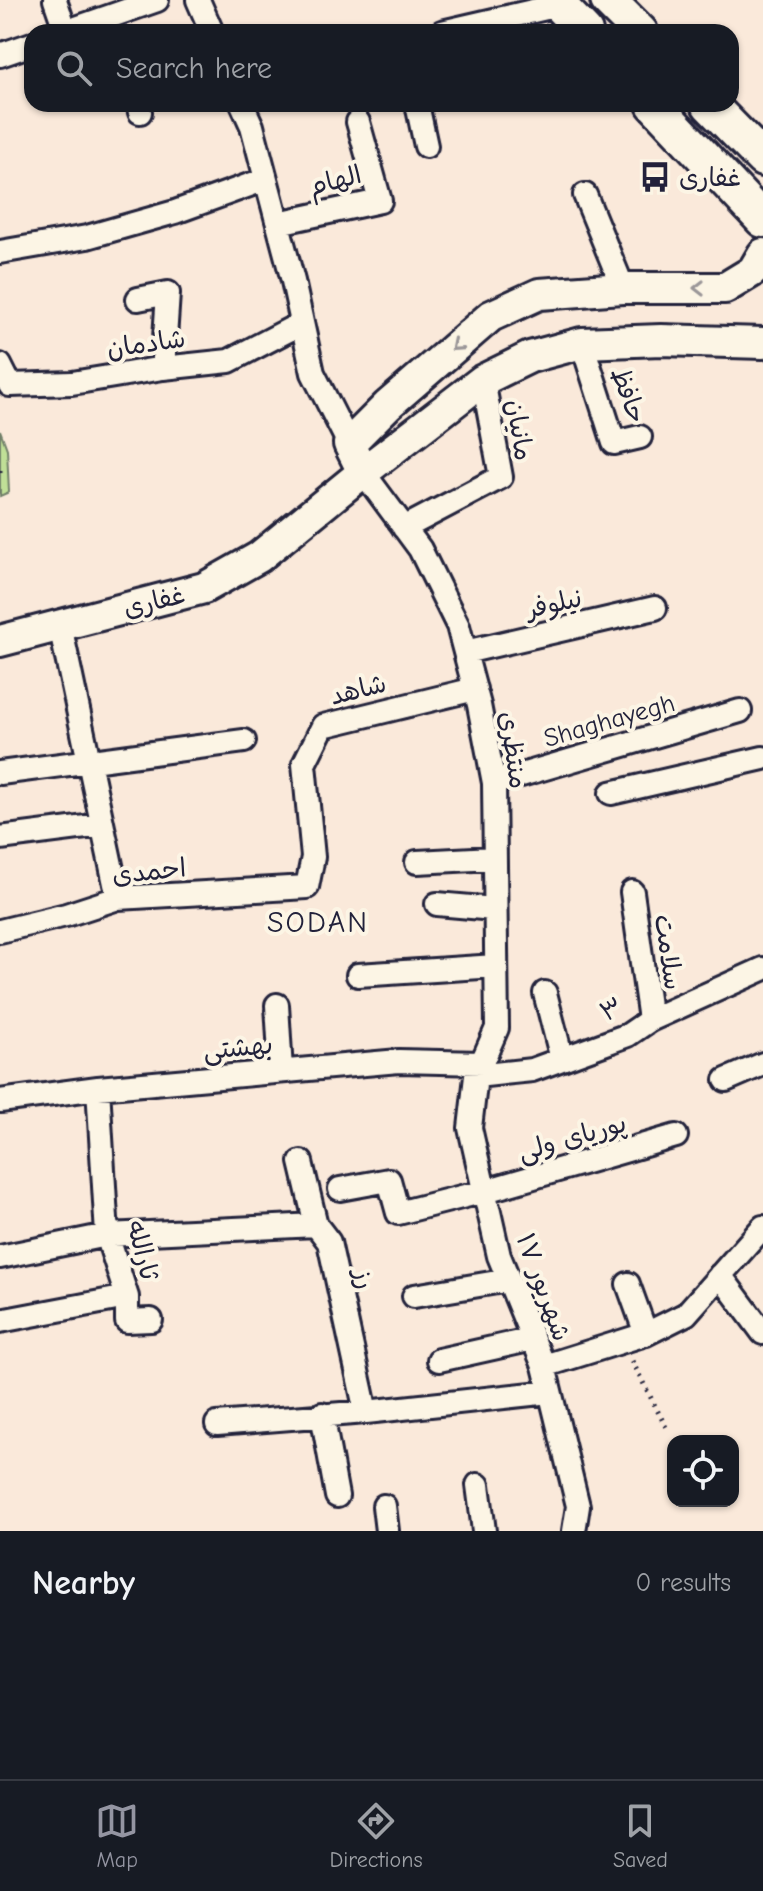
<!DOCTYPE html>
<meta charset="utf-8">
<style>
:root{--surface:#171b24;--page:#242831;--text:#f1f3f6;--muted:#9ea1a6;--line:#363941;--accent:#9495a2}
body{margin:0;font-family:"Comic Neue","Playpen Sans Arabic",sans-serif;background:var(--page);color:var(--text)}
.controls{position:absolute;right:24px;bottom:24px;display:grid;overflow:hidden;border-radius:16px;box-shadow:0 2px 6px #0004}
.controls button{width:72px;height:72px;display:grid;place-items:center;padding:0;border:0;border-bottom:2px solid var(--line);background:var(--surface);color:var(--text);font:40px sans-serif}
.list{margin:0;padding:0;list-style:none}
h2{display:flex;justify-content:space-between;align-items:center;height:104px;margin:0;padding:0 32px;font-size:34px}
h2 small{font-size:26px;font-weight:400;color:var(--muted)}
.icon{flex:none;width:44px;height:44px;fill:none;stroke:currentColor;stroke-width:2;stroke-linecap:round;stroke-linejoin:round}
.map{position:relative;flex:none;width:763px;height:1531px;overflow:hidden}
.search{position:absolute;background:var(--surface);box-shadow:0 2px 6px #0004;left:24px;right:24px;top:24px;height:88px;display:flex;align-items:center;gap:20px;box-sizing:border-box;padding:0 28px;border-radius:24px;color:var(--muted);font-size:30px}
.sheet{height:248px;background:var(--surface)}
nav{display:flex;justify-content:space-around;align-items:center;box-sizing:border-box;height:112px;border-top:2px solid var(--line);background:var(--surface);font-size:22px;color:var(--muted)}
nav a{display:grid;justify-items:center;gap:4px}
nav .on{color:var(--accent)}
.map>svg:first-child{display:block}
.green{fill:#c0df97;stroke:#718069;stroke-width:2}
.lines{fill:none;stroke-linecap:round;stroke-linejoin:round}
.street-casing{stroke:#22223b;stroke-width:28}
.secondary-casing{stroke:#22223b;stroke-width:36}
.primary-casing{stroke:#22223b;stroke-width:40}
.path{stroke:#22223b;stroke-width:5;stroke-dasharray:2 6;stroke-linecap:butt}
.street{stroke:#fcf5e5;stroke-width:22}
.secondary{stroke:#fcf5e5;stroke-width:30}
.primary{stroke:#fcf5e5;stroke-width:34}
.oneway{stroke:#9a9698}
.labels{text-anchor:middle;stroke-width:8;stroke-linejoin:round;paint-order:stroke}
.poi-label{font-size:26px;fill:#22223b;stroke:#fcf5e5;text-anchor:start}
.street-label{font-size:26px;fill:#22223b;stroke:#fcf5e5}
.quarter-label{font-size:30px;letter-spacing:2px;fill:#22223b;stroke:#fcf5e5}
</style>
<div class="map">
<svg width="763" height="1531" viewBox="0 0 763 1531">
<rect width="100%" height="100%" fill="#fae9da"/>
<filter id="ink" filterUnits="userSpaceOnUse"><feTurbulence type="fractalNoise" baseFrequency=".0125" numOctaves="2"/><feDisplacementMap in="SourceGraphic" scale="16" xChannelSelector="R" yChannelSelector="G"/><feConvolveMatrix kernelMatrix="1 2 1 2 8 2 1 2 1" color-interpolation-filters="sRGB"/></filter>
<g filter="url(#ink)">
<path class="green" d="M0,430l7,19 2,43 -9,4z"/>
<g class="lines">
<defs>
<path id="street" d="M55,0l11,32
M198,0l14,32
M65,32l92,-32
M442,32l117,-27
M0,55l32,-11
M138,104l2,8
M242,104l10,22 41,155 20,92 36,71
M417,104l9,42
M585,195l38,93
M278,223l102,-22 -22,-79
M0,252l87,-15 88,-25 91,-33
M138,299l30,-6 -5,75
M582,343l32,100 26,-6
M0,365l10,20 62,-2 91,-15 66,-7 73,-38
M363,472l57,77 38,77 21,79 15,78 3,245 -21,48 -6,52 29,128 45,110 34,140 -4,25
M404,528l97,-51 -18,-97
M60,625l58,273
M465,652l190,-44
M0,773l244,-32
M494,783l246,-72
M611,793l152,-35
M0,838l102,-13
M417,862l76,-4
M632,892l18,128
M437,904l57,5
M0,931l66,-16 52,-17 189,-11 6,-30 -9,-93 19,-38 152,-37
M358,975l138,-9
M545,993l17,66
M277,1005l4,66
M476,1076l56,-6 96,-35 22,-15 113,-51
M726,1080l37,-16
M0,1101l98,-13 301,-27 83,2
M301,1162l15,63 13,17 37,170 184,-20
M340,1189l49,-9 9,33 87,-22 191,-55
M0,1257l107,-22 209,-10
M720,1275l43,58
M628,1284l18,50
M414,1296l95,-16
M127,1297v24l24,-1
M0,1321l127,-24 -20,-62 -9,-147
M439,1360l94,-21
M544,1366l102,-32 40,-20 77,-87
M322,1414l15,82
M217,1424l149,-12
M478,1485l6,46
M384,1506l3,25"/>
<path id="secondary" d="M363,472l-14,-28 39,-39 103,-89 48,-22 84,-6h102l28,-17 10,-17
M0,641l204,-53 55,-31 98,-80 126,-97 47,-23 52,-14 79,-3 102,3"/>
<path id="primary" d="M554,0l31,32
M608,0l32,32
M654,104l109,116
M709,104l54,55"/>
</defs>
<use href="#street" class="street-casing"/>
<use href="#secondary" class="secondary-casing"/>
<use href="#primary" class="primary-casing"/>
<path class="path" d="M0,470v6
M632,1361l36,70"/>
<use href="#street" class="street"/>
<use href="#secondary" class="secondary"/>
<use href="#primary" class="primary"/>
</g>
<defs><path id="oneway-chevron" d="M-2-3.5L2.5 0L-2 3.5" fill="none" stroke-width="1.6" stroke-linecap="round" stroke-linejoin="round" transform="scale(2)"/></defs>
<g class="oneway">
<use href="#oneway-chevron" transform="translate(699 288) rotate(-180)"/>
<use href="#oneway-chevron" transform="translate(456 346) rotate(139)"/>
</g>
</g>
<defs>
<symbol id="bus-bare" viewBox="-9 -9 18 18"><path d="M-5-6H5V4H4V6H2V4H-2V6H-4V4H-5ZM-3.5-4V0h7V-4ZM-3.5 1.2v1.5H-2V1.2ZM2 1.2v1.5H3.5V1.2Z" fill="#22223b" stroke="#fcf5e5" stroke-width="2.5" paint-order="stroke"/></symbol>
</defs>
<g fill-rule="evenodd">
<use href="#bus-bare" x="633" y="155" width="44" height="44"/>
</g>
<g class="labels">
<g class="poi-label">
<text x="679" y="186">غفاری</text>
</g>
<g class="street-label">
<text transform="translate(335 180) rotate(-15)" y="9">الهام</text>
<text transform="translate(146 343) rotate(-8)" y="9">شادمان</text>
<text transform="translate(629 395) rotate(70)" y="9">حافظ</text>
<text transform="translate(520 430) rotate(81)" y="9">مانیان</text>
<text transform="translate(154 601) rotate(-14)" y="9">غفاری</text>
<text transform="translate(554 603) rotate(-13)" y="9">نیلوفر</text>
<text transform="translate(358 689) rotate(-14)" y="9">شاهد</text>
<text transform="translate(609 720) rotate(-16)" y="9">Shaghayegh</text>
<text transform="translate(514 750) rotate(82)" y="9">منتظری</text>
<text transform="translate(149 871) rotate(-6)" y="9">احمدی</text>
<text transform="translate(669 952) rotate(82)" y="9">سلامت</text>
<text transform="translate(611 1009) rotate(-26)" y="9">۳</text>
<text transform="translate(238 1047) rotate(-5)" y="9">بهشتی</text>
<text transform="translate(572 1137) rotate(-16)" y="9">پوریای ولی</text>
<text transform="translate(143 1250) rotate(76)" y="9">ثارالله</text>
<text transform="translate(365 1279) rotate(78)" y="9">رز</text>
<text transform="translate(544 1287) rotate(70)" y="9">۱۷ شهریور</text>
</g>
<g class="quarter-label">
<text x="318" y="932">SODAN</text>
</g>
</g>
</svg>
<div class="controls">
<button><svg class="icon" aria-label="locate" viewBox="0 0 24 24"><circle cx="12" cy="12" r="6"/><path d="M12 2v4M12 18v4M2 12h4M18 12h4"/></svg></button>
</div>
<div class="search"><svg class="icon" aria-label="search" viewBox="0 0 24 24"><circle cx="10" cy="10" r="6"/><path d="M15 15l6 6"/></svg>Search here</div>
</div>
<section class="sheet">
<h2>Nearby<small>0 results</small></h2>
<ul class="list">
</ul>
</section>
<nav>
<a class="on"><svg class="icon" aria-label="map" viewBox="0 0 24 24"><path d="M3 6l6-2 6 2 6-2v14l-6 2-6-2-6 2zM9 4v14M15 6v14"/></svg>Map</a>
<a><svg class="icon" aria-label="directions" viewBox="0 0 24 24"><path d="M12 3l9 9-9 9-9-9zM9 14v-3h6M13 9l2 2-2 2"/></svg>Directions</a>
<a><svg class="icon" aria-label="saved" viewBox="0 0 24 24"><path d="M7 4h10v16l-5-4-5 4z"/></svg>Saved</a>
</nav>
